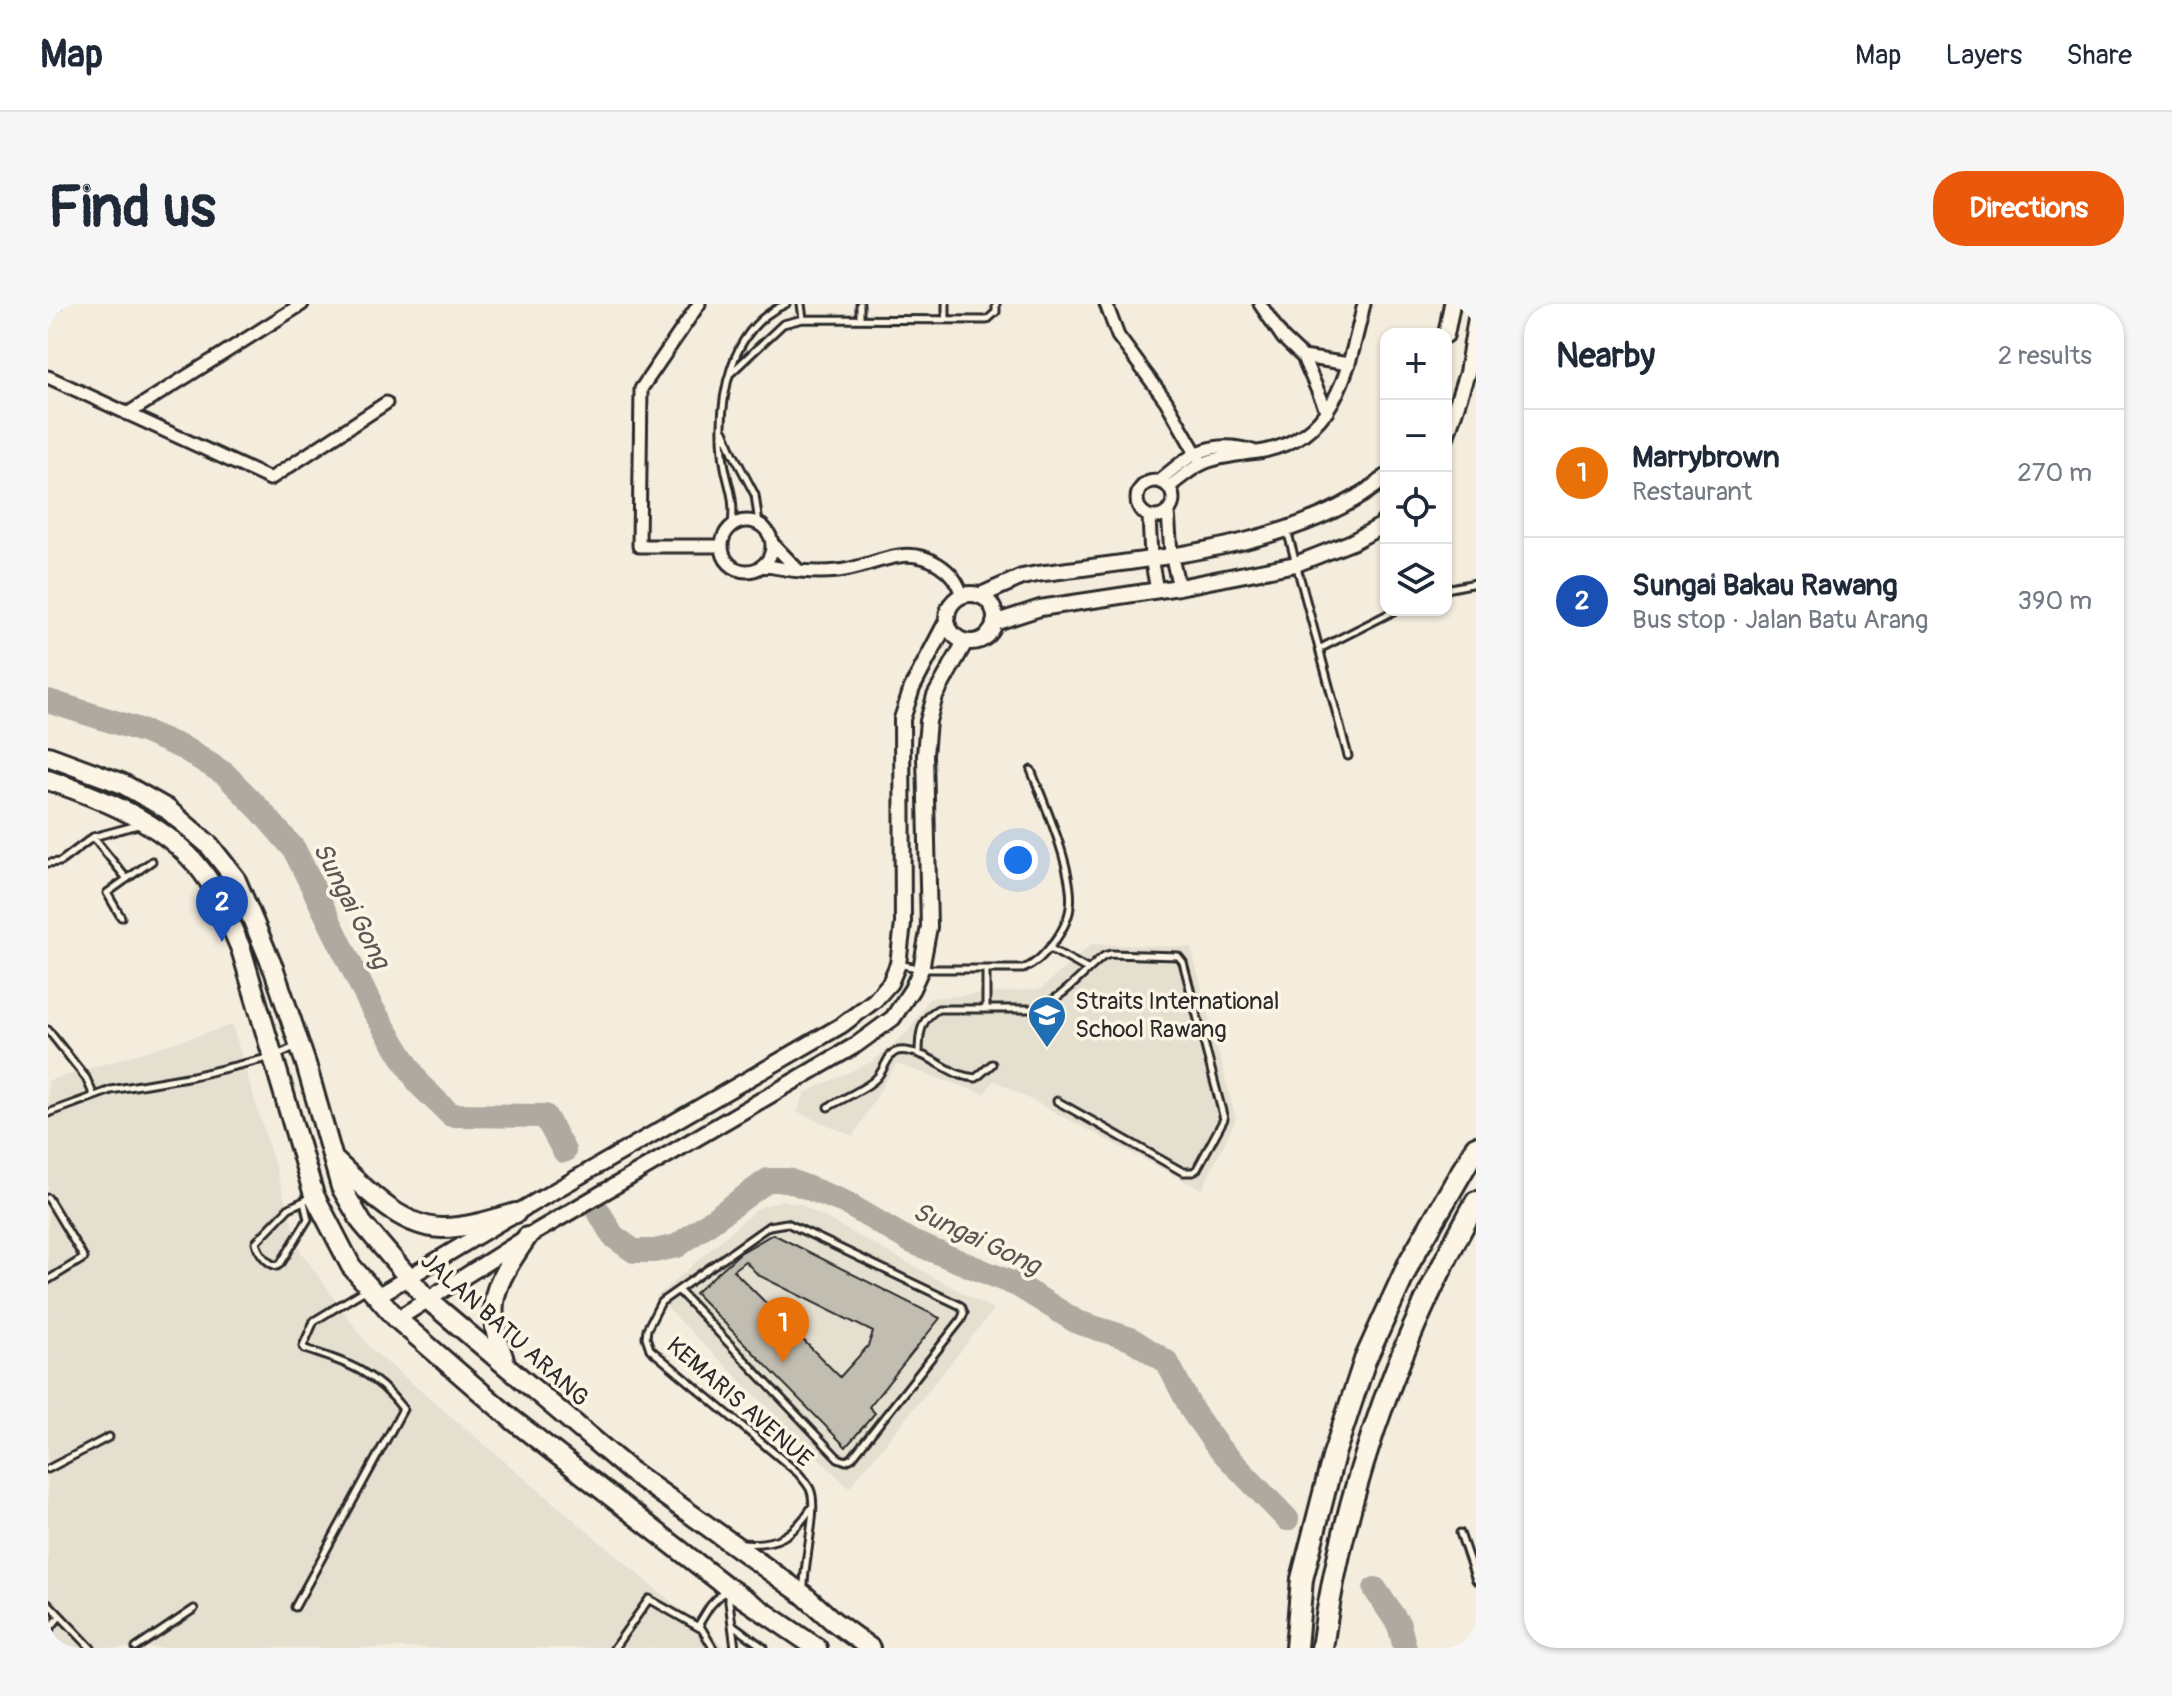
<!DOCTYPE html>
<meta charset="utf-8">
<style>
:root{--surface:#fff;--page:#f6f6f7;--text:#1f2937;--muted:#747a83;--line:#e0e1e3;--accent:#ea580c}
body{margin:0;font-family:Pangolin,sans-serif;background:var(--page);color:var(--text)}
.controls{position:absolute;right:24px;top:24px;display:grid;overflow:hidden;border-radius:16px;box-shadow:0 2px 6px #0004}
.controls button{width:72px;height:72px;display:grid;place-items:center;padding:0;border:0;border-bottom:2px solid var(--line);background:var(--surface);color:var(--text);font:40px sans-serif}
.you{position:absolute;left:970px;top:556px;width:28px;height:28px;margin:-20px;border:6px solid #fff;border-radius:50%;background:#1a73e8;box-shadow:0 0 0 12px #1a73e833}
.badge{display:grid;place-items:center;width:52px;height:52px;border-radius:50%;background:var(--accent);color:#fff;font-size:26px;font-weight:700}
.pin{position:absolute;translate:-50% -66px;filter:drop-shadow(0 2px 4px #0008)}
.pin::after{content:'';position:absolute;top:42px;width:28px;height:24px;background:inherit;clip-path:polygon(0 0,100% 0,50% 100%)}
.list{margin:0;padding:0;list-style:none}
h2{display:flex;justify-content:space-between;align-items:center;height:104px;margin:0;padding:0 32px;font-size:34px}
h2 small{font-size:26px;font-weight:400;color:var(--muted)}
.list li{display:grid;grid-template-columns:52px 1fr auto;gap:24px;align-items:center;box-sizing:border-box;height:128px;padding:0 32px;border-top:2px solid var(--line)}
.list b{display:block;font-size:30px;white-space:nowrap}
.list p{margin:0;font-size:26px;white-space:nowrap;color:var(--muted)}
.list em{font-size:26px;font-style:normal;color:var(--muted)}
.icon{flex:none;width:44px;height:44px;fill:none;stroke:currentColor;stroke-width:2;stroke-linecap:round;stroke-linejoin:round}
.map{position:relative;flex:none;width:1428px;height:1344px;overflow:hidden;border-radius:32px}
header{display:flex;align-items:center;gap:48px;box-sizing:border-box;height:112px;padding:0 40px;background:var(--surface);border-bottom:2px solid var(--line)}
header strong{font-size:38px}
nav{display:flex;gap:44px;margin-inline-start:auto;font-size:28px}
.intro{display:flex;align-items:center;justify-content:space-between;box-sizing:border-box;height:192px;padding:0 48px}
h1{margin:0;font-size:56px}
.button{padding:20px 36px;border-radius:32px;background:var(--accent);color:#fff;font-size:28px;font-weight:700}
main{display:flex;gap:48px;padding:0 48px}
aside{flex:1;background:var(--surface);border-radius:32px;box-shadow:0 2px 6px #0004}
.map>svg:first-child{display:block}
.built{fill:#e5dfd0}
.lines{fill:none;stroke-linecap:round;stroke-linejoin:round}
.river{stroke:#afaaa0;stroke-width:24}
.building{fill:#c2bdb1;stroke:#2b2b2b;stroke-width:2;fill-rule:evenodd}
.service-casing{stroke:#2b2b2b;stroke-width:11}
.minor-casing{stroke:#2b2b2b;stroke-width:17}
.tertiary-casing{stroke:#2b2b2b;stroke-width:20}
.primary-casing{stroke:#2b2b2b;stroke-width:24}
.motorway-casing{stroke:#2b2b2b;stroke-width:26}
.service{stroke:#fcf5e5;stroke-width:5}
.minor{stroke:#fcf5e5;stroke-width:11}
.tertiary{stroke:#fcf5e5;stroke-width:14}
.primary{stroke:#fcf5e5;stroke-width:18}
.motorway{stroke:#fcf5e5;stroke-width:20}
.labels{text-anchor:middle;stroke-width:7;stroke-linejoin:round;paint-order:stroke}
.poi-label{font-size:24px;fill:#2b2b2b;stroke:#fcf5e5;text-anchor:start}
.street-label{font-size:24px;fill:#2b2b2b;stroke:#fcf5e5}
.water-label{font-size:26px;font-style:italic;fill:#595754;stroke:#fcf5e5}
</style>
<header>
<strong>Map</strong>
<nav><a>Map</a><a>Layers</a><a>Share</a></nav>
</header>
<div class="intro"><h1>Find us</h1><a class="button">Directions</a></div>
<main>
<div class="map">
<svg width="1428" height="1344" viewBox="0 0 1428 1344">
<rect width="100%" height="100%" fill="#f4edde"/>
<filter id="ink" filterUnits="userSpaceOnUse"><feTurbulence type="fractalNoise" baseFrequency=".0125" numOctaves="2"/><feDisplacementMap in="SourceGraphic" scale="16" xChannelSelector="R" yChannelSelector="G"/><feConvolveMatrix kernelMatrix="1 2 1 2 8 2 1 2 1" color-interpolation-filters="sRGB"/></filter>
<g filter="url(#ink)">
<path class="built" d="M1043,640l100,3 45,172 -34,71 -208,-110 -10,14 -88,-30 -43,72 -56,-24 8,-19 68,-32 36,-30 20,-33 112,-9z
M184,721l69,227 69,96 356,300h-678v-567z
M735,896l17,4 194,106 -145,178 -193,-191 102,-89z"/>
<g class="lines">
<path class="river" d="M0,397l95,30 42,18 40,25 37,38 32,37 78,159 48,77 31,30 94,1 19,35
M551,908l14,24 21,15h20l23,-5 91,-66h20l56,22 68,40 107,44 58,36 54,17 36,23 26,50 24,34 70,73
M1327,1285l24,36 6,23"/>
</g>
<path class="building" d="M725,930l167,84 -71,89 6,6 -29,34 -151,-154 45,-40zM697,957l13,14 115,57 -5,14 -28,31 -107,-107z"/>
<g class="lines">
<defs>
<path id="service" d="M753,0l2,15
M812,0v15
M898,16v-16
M683,69l52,-49 20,-5 184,1 9,-8v-8
M676,127l9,22 22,42 4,29
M684,221c4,-33 -7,-43 -9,-72 -5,-54 7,-126 63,-149
M1239,226l61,226
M1398,285l30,-6
M1271,345l77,-39
M45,533l34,42
M0,559l12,-1 33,-25 45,-12
M73,613l-14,-24 45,-32
M1001,644l38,21
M851,660l22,5h102c13,-5 19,-13 28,-23 8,-9 18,-27 19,-39 5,-35 -26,-104 -39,-137
M938,705v-39
M0,726l38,48 8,18
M871,750c0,-19 1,-35 19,-45h94c29,-7 50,-36 72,-53l7,-2 67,2 5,6 41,157 -27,50 -4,3h-10l-126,-71
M229,751l20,-9
M780,803c14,-8 31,-15 44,-25 20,-14 9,-41 47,-28 21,7 34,23 57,24l16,-14
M0,809l63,-23 82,-14 75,-18
M0,894l36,60 -36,22
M256,898l4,17 -27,44 -4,3c-10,-2 -19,-14 -21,-24l33,-34 21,-10
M630,986l160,168 8,3 6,-3 109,-138 3,-7 -3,-7 -174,-83 -18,3 -108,76 -14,27 -1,8 4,12 148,124c4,5 9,10 12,16 9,18 -7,74 -6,100
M0,1165l61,-32
M1412,1229l16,47
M693,1239c36,3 52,-7 71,-36
M680,1290l7,54
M0,1299l43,45
M247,1303l108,-198c-29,-38 -55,-46 -98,-60l-2,-3 11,-25 51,-31
M685,1321l31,23
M0,1327l12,-15
M88,1344l58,-39
M566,1344l35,-49 51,29
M665,1344l-14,-24 11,-18 14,-15"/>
<path id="minor" d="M651,0l-58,85 -2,157h82
M1058,0l12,32 48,65 36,63
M1212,0l23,34 20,19 24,55
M0,4l7,-4
M1255,53l46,7
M0,73l222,102 116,-76
M79,110l175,-110
M1089 195a18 18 0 1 1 36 0a18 18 0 1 1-36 0Z
M1111,177c30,-26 52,-43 94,-30
M1121,183c11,-8 22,-19 35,-24 16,-7 42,-9 60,-12 74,-15 85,-85 100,-147
M1120,208l3,42 8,33
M1101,212l2,42 6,32
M674 242a25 25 0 1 1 50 0a25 25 0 1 1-50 0Z
M724,239l26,27
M715,261c25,5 49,9 75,6 21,-2 40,-12 61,-15 28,-4 56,13 63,40"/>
<path id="tertiary" d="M1398,31l6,-31
M1398,133l21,-64 9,-55
M899 314a24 24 0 1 1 48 0a24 24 0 1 1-48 0Z
M931,292l43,-19 15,-3c108,-15 263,-25 349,-97
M946,319l46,-15 139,-21 117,-23 56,-22 29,-16 5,-6
M329,992l139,-83 326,-188 33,-25 15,-17 8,-19 5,-40 -1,-205 10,-31 35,-67
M349,1015l130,-82 329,-192 37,-27 19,-29 9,-20 8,-42 -4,-172 3,-34 7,-25 30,-54"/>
<path id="primary" d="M0,452l73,27 46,26 42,36 26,33 39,92 32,94 35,123 21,36 64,75 203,172 175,125 29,26 37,27
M0,476c59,20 125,46 161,101 13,22 22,45 32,68l73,246 37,71 46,53 116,101 214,167 90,61
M285,855c30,27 65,68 109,69 25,0 50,-8 74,-15
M457,1059c-21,-60 -13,-75 22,-126"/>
<path id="motorway" d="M1248,1344l6,-69 32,-125 31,-94 45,-99 66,-114
M1274,1344c22,-160 76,-306 154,-446"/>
</defs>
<use href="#service" class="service-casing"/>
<use href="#minor" class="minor-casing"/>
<use href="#tertiary" class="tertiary-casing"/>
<use href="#primary" class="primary-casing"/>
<use href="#motorway" class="motorway-casing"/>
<use href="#service" class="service"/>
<use href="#minor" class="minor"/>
<use href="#tertiary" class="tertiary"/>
<use href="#primary" class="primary"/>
<use href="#motorway" class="motorway"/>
</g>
</g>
<defs>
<symbol id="school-pin" viewBox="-11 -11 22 30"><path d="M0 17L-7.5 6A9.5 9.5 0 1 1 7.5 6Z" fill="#1f6fb2" stroke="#fcf5e5"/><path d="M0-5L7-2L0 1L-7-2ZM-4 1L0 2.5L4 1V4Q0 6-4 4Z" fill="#fff"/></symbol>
</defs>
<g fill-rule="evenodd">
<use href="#school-pin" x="977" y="689" width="44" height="60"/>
</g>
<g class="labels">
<g class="poi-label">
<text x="1027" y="705">Straits International<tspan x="1027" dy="28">School Rawang</tspan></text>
</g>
<g class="street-label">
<text transform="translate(457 1025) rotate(42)" y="8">JALAN BATU ARANG</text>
<text transform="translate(692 1098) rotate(41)" y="8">KEMARIS AVENUE</text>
</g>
<g class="water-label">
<text transform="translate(304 601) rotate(63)" y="9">Sungai Gong</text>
<text transform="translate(929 934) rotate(25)" y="9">Sungai Gong</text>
</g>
</g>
</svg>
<div class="controls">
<button>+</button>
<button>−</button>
<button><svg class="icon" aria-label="locate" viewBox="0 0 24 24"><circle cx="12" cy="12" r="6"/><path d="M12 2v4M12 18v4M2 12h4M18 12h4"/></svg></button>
<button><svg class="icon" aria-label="layers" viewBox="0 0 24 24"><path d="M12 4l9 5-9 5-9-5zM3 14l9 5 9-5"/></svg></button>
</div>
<div class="you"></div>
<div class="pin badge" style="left:735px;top:1059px;background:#e8710a">1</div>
<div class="pin badge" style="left:174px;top:638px;background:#1a4fb4">2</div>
</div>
<aside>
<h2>Nearby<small>2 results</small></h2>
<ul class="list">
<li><span class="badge" style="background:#e8710a">1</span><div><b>Marrybrown</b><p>Restaurant</p></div><em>270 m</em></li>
<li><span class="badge" style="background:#1a4fb4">2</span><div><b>Sungai Bakau Rawang</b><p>Bus stop · Jalan Batu Arang</p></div><em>390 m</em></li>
</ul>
</aside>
</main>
